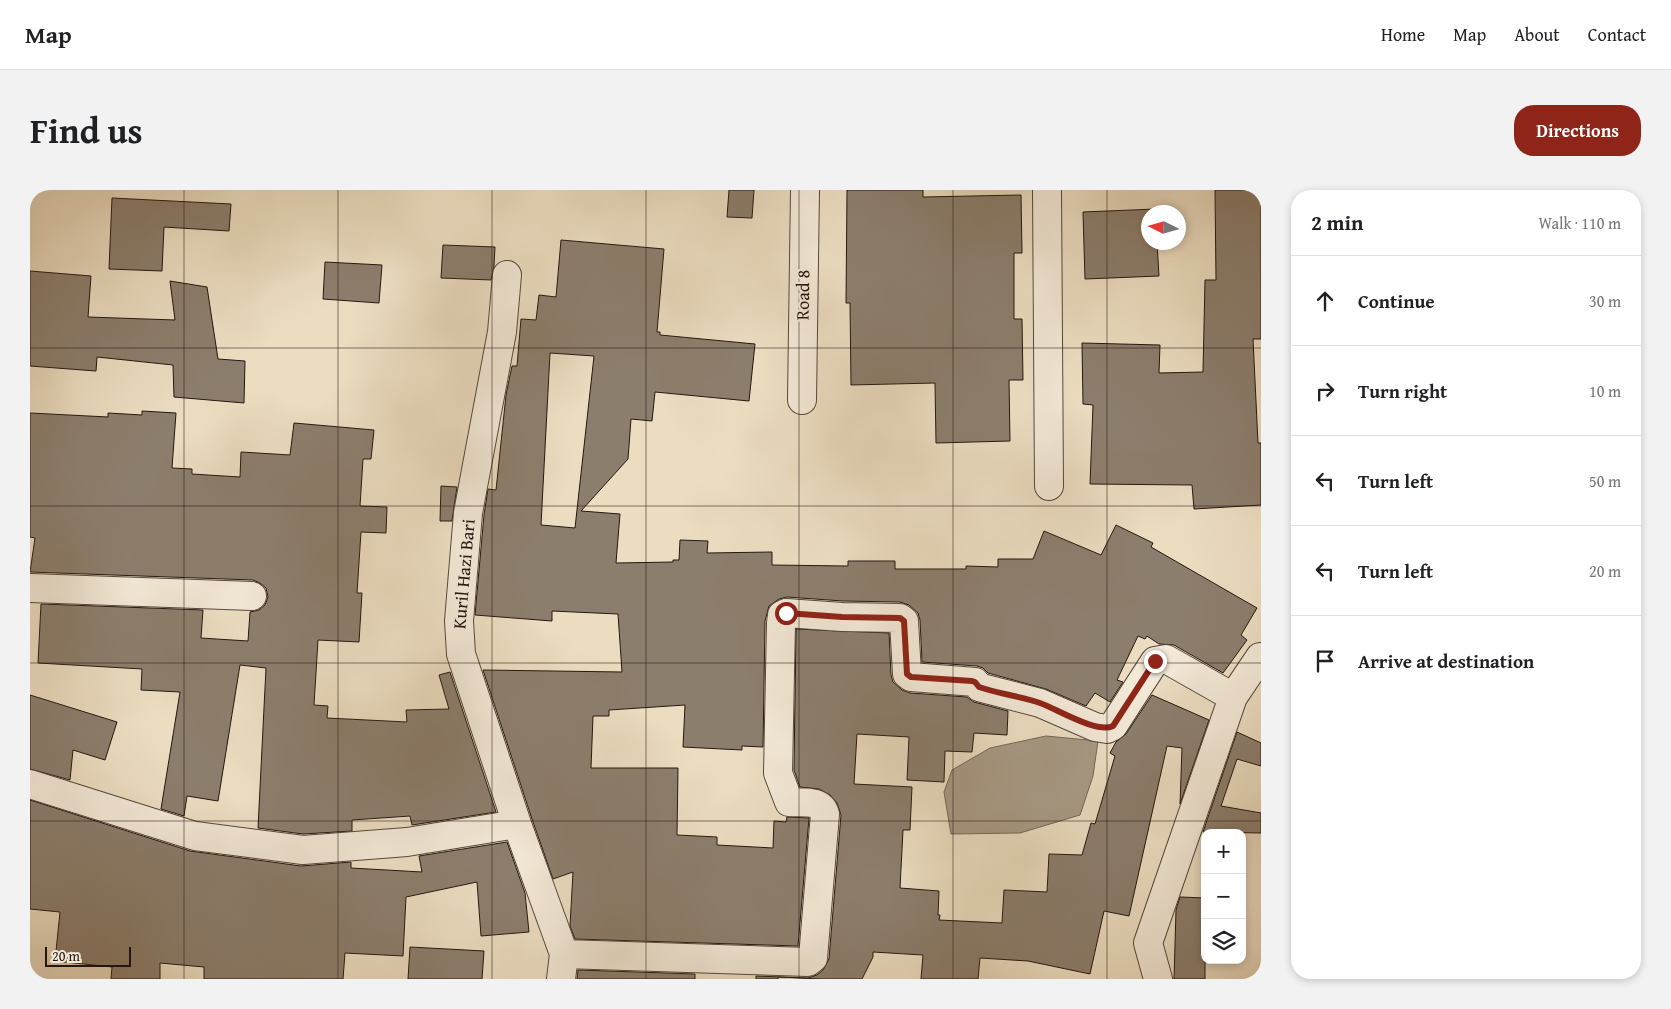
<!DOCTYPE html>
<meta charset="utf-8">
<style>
:root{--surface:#fff;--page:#f2f2f2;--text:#202124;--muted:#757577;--line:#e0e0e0;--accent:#8f2418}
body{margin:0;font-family:"Gentium Book Plus",serif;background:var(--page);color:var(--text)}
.controls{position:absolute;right:15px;bottom:15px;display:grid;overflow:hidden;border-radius:10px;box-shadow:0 2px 8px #0003}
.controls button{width:45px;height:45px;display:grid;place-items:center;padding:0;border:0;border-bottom:1px solid var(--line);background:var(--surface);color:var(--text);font:25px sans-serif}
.compass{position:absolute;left:1111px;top:15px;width:45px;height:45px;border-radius:50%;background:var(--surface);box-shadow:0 2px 8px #0003;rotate:275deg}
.scale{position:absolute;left:15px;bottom:12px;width:86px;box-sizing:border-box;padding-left:5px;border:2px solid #241712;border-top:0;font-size:14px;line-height:18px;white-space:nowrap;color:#241712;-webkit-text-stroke:4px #f3e9d7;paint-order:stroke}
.stop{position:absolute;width:15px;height:15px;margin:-11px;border:4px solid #8f2418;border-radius:50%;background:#fff}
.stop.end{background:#8f2418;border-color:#fff;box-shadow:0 1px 5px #0008}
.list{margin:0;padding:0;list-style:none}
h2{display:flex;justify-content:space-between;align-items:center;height:65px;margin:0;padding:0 20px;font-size:21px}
h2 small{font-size:16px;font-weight:400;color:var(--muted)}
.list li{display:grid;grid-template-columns:32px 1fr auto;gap:15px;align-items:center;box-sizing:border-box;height:90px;padding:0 20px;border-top:1px solid var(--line)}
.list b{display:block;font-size:19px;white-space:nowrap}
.list em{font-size:16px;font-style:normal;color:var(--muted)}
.icon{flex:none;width:28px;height:28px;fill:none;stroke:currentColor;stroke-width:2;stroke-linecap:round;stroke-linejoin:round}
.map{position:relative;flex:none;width:1231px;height:789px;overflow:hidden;border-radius:20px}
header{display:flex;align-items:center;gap:30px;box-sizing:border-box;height:70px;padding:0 25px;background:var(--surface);border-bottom:1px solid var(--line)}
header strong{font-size:24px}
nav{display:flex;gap:28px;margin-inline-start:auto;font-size:18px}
.intro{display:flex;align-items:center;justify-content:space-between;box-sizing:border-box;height:120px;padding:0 30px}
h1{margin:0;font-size:35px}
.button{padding:12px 22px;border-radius:20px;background:var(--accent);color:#fff;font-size:18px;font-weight:700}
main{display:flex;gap:30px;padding:0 30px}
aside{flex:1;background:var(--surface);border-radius:20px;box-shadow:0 2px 8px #0003}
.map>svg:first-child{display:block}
.water{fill:#a89a86;stroke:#736658}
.building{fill:#8c7e6d;stroke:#241712;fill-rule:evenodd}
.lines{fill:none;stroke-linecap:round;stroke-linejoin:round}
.minor-casing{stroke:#56483e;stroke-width:30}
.minor{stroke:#f3e9d7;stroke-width:28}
.route{stroke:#8f2418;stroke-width:6}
.grid{fill:none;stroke:#241712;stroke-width:1;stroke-opacity:0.55}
.labels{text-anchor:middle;stroke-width:4.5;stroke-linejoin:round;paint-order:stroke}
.street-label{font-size:18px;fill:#241712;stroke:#f3e9d7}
</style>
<header>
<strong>Map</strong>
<nav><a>Home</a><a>Map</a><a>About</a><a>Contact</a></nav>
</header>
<div class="intro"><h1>Find us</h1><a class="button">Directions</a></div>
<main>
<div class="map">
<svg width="1231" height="789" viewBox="0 0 1231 789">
<rect width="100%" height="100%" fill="#ecddc1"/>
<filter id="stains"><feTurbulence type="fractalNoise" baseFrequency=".004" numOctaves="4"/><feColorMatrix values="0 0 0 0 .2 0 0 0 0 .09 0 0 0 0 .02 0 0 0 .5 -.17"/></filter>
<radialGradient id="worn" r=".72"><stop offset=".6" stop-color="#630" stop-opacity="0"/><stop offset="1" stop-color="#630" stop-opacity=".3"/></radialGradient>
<path class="water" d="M1016,546l52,5 -5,35 -13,39 -60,18 -69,1 -7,-42 8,-22 38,-22z"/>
<path class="building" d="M699,0h25l-2,28 -25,-1z
M817,0h76v7l98,-2 1,58h-8v66h8l1,61h-14l1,61 -74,2 -1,-60 -84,2 -1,-82h-4z
M1185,0h46v149h-8l5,104h3v62l-67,4 -2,-24 -102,-1 3,-79 -10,-1 -1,-61 78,2 -1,28 44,-1 2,-92h11z
M82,8l119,6 -2,27 -65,-4 -2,44 -53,-2z
M1126,19v3h-8v30h9l2,34 -74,3 -2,-67z
M531,50l103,9 -7,83h3v3l95,9 -6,57 -94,-9 -3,29 -21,-2 -3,40 -47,52 39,3 -4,49 57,-1v-2h6l1,-20 28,1 -1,12 65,-1v13l76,1v-5h47v8h71v-3l32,1v-8h35l11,-28 57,24 15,-30 37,18 -2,4 106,61 -16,27 6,5 -24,33 -49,-28 -15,-1 -12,-8 -2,3 -7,-3 -21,44 6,2 -13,20 -15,-9 -9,13 -40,-17 -58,-16 -5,-5 -6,-2 -55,-4 -2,-42 -2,-7 -9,-8 -9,-3 -57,-1 -56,-4 -8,2 -10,7 -4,15 -2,126 -21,-1v4l-59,-3 2,-42 -76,5v6h-16l-2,52h87l-1,67 40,2v8l56,3 1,-27 12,1 1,-5 22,1 -11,128 -223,-7 -5,-13 3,-54 -20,7 -21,-60 -49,-149 139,2 -4,-58 -66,-3v10l-77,-6 9,-100 4,-26 8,1 10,-95 6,-29h5l4,-47 15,1 3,-25 17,2zM520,163l44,3 -19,172 -34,-3z
M413,55l52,2 -1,19 -3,14 -50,-2z
M295,72l57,3 -3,38 -56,-4z
M0,81l61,5 -3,41 87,3 -5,-39 37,6 11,72 27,2 -1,42 -70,-6 -1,-32 -76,-8 -1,14 -66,-5z
M112,221l34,2 -4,55 20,1v5l48,3 1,-25 49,3 4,-32 80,7 -3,29h-8l-3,47 27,1 -1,26 -25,-1 -4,61h5l-3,49 -41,-2 -4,65 14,1 -1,12 80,4 -1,-12 43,-1 -10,-34 11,-3 46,140 -84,13 -2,-9 -58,4v11l-49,3 -45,-6 8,-160 -26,-3 -22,136 -31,-5 -3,20 -23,-7 19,-117 -39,-2 1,-21 -104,-6 3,-59 162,6 -2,28 47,3 2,-29 9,-2 6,-5 3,-8 -2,-9 -6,-5 -7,-3 -223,-8 5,-34 -5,-1v-124l78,4v-4l34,2z
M411,296l16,1 -5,34h-12z
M766,439l93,4 2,42 2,7 9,8 8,3 57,4 7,5 34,9 -1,24 -33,-2 -2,19 -27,-1 -1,31 -37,-2 2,-43 -52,-3 -3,50 58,3 -2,43h-7l-3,58 39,3 -1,24h2l-1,5 63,3 2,-33 43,2 2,-38 33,1 9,-32 4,1 20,-68 -5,-3 6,-11 10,-8 26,-39 57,25 -29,84 2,-56 -15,-2 -38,170 -25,-5 -14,63 -62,-13 -48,-3 -2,21h-57l2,-24 -50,-3v5l-11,22h-41l-43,-2v2h-22v-3l52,2 9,-3 6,-5 6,-11 12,-144 -4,-12 -7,-8 -11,-6 -19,-2 -6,-17z
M0,505l87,27 -12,38 -32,-10 -3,30 -40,-11z
M1207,542l24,11v23l-24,-7 -16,47 40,7v20l-58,-1z
M0,610l160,51 111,15 50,-4v6l71,4 -3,-16 88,-14 18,51 4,39 -48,4 -4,-54 -71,15 -3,59 -58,-3 -2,26h-139v-12l-44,-4v16h-49l1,-12 -57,-6 5,-49 -30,-3z
M1150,707l25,1v81h-31l2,-69z
M380,757l74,4 -2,28h-74z
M548,780l117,4v5h-118z"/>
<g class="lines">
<defs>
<path id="minor" d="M1017,0l2,296
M477,85l-5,57 -34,181 -9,108 2,33 56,170 47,130 -3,25
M772,210l3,-210
M0,398l222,8
M0,594l165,52 108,14 104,-8 110,-18
M534,764l244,8 5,-4 12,-144c-4,-15 -23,-11 -36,-12l-11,-29 3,-150 1,-8 4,-2 56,4 58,1 4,3 3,53 4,3 64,5 4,5 3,1 58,15 55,24 12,2 6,-3 42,-65 11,-2 67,38
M1128,789l-10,-36 85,-246 27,-40h1"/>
</defs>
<use href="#minor" class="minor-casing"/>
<use href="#minor" class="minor"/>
</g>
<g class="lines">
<path class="route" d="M756,423l56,4 58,1 4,3 3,53 4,3 61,4 3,1 4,5c20,7 41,9 61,16 17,6 57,31 73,23l42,-65"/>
</g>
<path class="grid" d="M154,0v789M308,0v789M462,0v789M616,0v789M769,0v789M923,0v789M1077,0v789M0,158h1231M0,316h1231M0,473h1231M0,631h1231"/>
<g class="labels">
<g class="street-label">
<text transform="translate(773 105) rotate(-89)" y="6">Road 8</text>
<text transform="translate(434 384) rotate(-85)" y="6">Kuril Hazi Bari</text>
</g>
</g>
<rect width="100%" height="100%" filter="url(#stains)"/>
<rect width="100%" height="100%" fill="url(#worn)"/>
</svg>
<div class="controls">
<button>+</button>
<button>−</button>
<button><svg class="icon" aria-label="layers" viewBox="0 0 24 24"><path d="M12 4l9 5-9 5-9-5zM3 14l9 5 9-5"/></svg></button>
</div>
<svg class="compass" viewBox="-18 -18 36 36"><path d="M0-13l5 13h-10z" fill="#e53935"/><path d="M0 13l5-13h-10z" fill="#757577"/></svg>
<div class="scale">20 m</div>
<div class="stop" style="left:756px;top:423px"></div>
<div class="stop end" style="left:1125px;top:471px"></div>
</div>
<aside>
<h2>2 min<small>Walk · 110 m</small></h2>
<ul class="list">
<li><svg class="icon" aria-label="ahead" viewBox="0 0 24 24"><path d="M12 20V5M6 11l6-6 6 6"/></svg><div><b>Continue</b></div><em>30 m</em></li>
<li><svg class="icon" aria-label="right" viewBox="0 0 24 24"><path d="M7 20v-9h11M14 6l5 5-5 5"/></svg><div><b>Turn right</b></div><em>10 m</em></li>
<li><svg class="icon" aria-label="left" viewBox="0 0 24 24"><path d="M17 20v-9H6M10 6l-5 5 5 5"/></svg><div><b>Turn left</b></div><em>50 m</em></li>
<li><svg class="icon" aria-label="left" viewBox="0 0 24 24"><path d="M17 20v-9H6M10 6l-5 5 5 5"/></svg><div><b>Turn left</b></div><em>20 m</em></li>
<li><svg class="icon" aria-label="arrive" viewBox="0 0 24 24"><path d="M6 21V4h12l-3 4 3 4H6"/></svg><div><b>Arrive at destination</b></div></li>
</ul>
</aside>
</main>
